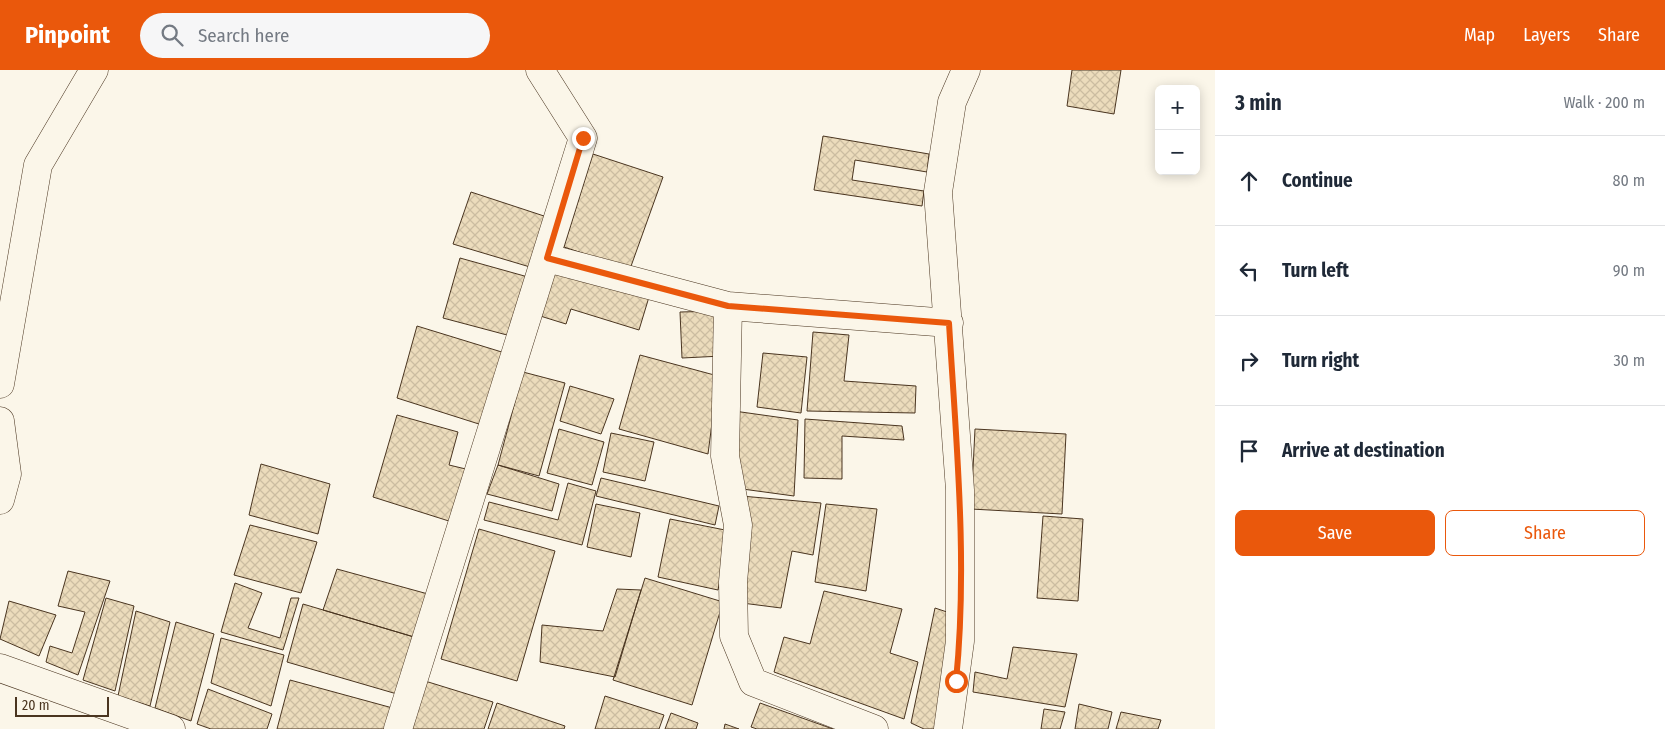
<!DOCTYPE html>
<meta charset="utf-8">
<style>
:root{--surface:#fff;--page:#f6f6f7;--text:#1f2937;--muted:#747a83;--line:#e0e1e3;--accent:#ea580c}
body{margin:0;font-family:"Fira Sans Condensed",sans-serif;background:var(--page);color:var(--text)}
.controls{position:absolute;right:15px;top:15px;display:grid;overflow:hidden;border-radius:8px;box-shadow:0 2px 12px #0003}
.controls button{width:45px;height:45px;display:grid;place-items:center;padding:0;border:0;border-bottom:1px solid var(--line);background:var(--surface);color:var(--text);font:25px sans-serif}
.scale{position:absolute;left:15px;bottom:12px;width:94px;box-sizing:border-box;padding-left:5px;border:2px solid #4a3520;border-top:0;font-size:14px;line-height:18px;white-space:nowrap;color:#4a3520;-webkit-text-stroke:4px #fbf6e9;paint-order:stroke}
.stop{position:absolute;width:15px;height:15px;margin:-11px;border:4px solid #ea580c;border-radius:50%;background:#fff}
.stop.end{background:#ea580c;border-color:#fff;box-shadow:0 1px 5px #0008}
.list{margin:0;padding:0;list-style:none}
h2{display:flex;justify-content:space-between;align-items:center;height:65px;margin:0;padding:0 20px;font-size:21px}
h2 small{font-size:16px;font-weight:400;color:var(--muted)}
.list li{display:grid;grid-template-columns:32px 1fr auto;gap:15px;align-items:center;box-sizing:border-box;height:90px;padding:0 20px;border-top:1px solid var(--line)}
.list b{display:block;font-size:19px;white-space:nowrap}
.list em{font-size:16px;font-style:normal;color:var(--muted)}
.actions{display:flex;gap:10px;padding:15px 20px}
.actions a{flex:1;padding:11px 0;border:1px solid var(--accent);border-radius:8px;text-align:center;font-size:18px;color:var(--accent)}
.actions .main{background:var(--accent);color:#fff}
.icon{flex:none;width:28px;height:28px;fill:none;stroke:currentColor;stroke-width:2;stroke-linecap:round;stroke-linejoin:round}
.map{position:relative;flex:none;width:1215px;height:659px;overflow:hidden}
header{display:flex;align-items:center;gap:30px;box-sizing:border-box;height:70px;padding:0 25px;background:var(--accent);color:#fff}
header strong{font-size:24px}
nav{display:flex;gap:28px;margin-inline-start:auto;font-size:18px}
.search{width:350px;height:45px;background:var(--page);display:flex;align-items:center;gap:12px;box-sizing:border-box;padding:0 18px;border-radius:28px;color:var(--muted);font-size:19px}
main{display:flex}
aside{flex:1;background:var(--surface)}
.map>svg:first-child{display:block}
.building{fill:url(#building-cross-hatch);stroke:#4a3520}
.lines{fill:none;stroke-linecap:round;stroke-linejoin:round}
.minor-casing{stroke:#4a3520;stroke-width:29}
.minor{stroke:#fbf6e9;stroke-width:28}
.route{stroke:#ea580c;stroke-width:6}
</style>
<header>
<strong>Pinpoint</strong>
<div class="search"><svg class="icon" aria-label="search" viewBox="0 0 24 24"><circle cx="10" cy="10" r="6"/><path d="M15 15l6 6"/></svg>Search here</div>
<nav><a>Map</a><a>Layers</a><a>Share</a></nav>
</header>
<main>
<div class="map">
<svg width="1215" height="659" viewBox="0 0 1215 659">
<defs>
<pattern id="building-cross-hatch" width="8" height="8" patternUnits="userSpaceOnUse" patternTransform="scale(1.25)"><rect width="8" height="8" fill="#ecdcbc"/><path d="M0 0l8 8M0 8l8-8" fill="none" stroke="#ccbda1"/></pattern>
</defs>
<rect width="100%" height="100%" fill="#fbf6e9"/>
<path class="building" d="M1072,0h49l-7,44 -47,-8z
M823,66l106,18 -2,18 -72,-12 -3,20 72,11 -2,15 -108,-16z
M593,84l70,23 -33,92 -66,-22z
M471,122l76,25 -17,50 -77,-23z
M460,188l68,19 -21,58 -64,-17z
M553,197l96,30 -10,33 -68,-21 -5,15 -29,-9z
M721,241l1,45 -40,2 -2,-46z
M417,256l88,27 -23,72 -85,-27z
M813,262l36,3 -5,46 72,5 -1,27 -108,-2z
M763,283l44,4 -6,56 -44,-6z
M640,285l78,21 -10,78 -89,-25z
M523,302l42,11 -26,93 -41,-11z
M570,316l44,13 -13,35 -41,-13z
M734,341l64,9 -4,76 -59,-8z
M397,345l61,17 -9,33 21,5 -18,52 -79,-25z
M805,349l97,7 2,14 -62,-4v43l-38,-1z
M559,359l45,13 -12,43 -45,-12z
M975,359l91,5 -4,80 -91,-5z
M611,363l43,9 -9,39 -42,-9z
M261,394l69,20 -12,50 -69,-19z
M498,395l61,19 -7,27 -65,-17z
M601,408l118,28 -4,19 -119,-29z
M568,413l28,8 -14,54 -98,-25 5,-18 69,18z
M741,426l80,7 -8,52 -21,-4 -11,57 -39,-5z
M596,434l44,9 -9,44 -44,-10z
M826,434l51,5 -11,82 -51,-9z
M1043,446l40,3 -5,82 -41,-3z
M670,449l60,12 -12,59 -60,-13z
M250,455l67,17 -16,51 -67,-18z
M479,459l76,22 -38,130 -76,-22z
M337,499l91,25 -14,43 -91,-27z
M68,501l42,10 -32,94 -32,-13 4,-16 22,7 13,-41 -27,-6z
M645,508l78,24 -31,103 -79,-25z
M235,513l27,10 -14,35 32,10 11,-40h8l-16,52 -62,-18z
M617,519l24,1 -26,87 -75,-15 2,-37 61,6z
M824,521l78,18 -12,44 28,9 -14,57 -130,-47 10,-35 26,7z
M106,528l28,8 -19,85 -32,-11z
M9,531l47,14 -17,41 -39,-17z
M303,534l111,33 -17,57 -110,-32z
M935,538l18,6 -16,115h-13l-13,-6z
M136,541l34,11 -20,84 -32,-10z
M176,552l38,12 -23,87 -36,-13z
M221,568l63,17 -13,51 -60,-23z
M1013,577l64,7 -12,53 -92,-15 2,-20 32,7z
M290,610l110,30 -6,19h-117z
M425,611l68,21 -9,27h-74z
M208,619l64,25 -5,15h-56l-14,-5z
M605,626l59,19 -5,14h-64z
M497,633l68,23 -1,3h-76z
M760,633l73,26h-76l-6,-2z
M1079,634l33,8 -4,17h-33z
M1044,639l21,3 -5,17h-19z
M1121,642l40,8 -3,9h-42z
M671,643l27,10 -2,6h-31z
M725,654l14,5h-15z"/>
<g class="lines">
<defs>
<path id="minor" d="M547,188l181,48 221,17
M728,236l-3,150 13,69 -5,57 1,54 19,46 121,47
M0,314l38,-219 56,-95
M0,351l7,53 -7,26
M0,598l171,61
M398,659l185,-591 -43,-68
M948,659l12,-88v-151l-22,-298 14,-90 14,-32"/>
</defs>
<use href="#minor" class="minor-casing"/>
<use href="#minor" class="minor"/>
</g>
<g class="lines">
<path class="route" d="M583,68l-36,120 181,48 221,17c7,118 19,239 7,358"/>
</g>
</svg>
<div class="controls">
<button>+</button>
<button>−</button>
</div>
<div class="scale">20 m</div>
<div class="stop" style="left:956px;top:611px"></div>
<div class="stop end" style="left:583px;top:68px"></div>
</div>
<aside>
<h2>3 min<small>Walk · 200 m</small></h2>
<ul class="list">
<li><svg class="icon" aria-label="ahead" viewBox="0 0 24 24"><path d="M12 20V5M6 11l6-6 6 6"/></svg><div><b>Continue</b></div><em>80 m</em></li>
<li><svg class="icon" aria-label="left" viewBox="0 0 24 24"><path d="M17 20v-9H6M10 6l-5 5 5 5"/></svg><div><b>Turn left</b></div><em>90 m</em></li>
<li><svg class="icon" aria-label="right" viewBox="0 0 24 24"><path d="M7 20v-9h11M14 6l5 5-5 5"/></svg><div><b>Turn right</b></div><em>30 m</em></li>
<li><svg class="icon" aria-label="arrive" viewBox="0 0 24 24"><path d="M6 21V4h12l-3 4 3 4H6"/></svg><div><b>Arrive at destination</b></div></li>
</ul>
<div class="actions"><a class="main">Save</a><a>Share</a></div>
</aside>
</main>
